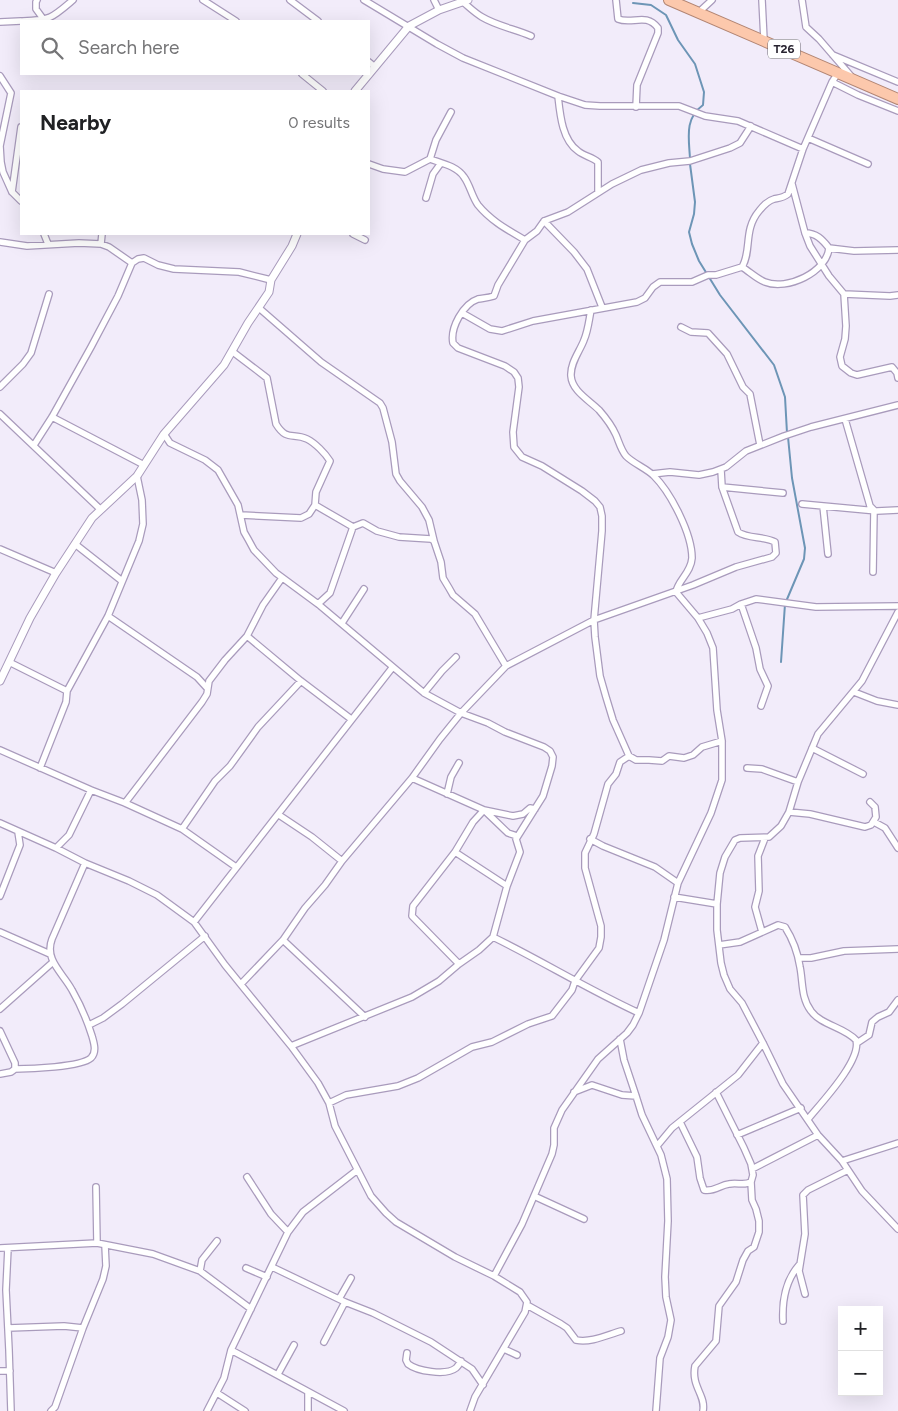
<!DOCTYPE html>
<meta charset="utf-8">
<style>
:root{--surface:#fff;--page:#f2f2f2;--text:#202124;--muted:#757577;--line:#e0e0e0}
body{margin:0;font-family:Figtree,sans-serif;background:var(--page);color:var(--text)}
.controls{position:absolute;right:15px;bottom:15px;display:grid;overflow:hidden;border-radius:0px;box-shadow:0 5px 20px #0002}
.controls button{width:45px;height:45px;display:grid;place-items:center;padding:0;border:0;border-bottom:1px solid var(--line);background:var(--surface);color:var(--text);font:25px sans-serif}
.list{margin:0;padding:0;list-style:none}
h2{display:flex;justify-content:space-between;align-items:center;height:65px;margin:0;padding:0 20px;font-size:21px}
h2 small{font-size:16px;font-weight:400;color:var(--muted)}
.icon{flex:none;width:28px;height:28px;fill:none;stroke:currentColor;stroke-width:2;stroke-linecap:round;stroke-linejoin:round}
.map{position:relative;flex:none;width:898px;height:1411px;overflow:hidden}
.search{position:absolute;background:var(--surface);box-shadow:0 5px 20px #0002;left:20px;top:20px;width:350px;height:55px;display:flex;align-items:center;gap:12px;box-sizing:border-box;padding:0 18px;border-radius:0px;color:var(--muted);font-size:19px}
.panel{position:absolute;background:var(--surface);box-shadow:0 5px 20px #0002;left:20px;top:90px;width:350px;height:145px;border-radius:0px}
.map>svg:first-child{display:block}
.lines{fill:none;stroke-linecap:round;stroke-linejoin:round}
.stream{stroke:#6d95b6;stroke-width:2}
.minor-casing{stroke:#a99bbc;stroke-width:8}
.tertiary-casing{stroke:#a99bbc;stroke-width:9}
.trunk-casing{stroke:#b28573;stroke-width:12}
.minor{stroke:#fff;stroke-width:5.5}
.tertiary{stroke:#fff;stroke-width:7}
.trunk{stroke:#fcc8ac;stroke-width:10}
.labels{text-anchor:middle;stroke-width:4;stroke-linejoin:round;paint-order:stroke}
.shield{fill:#fff;stroke:#68656e;stroke-width:1}
.shield-label{font-size:12px;font-weight:bold;fill:#282330}
</style>
<div class="map">
<svg width="898" height="1411" viewBox="0 0 898 1411">
<rect width="100%" height="100%" fill="#f2ecfa"/>
<g class="lines">
<path class="stream" d="M633,3l18,2 15,10 12,25 17,24 9,28 -1,13c-19,14 -14,33 -13,54
M690,164l5,38 -1,12 -5,18 3,12 7,17 21,34 54,70 11,32 2,36
M781,662l4,-58 19,-45 1,-11 -13,-70 -4,-41"/>
<defs>
<path id="minor" d="M37,0l-1,2v7l8,11
M203,0l33,21
M290,0l28,21
M364,0l73,44 26,14 95,38 27,9 15,1h79l26,10 33,5 65,28
M434,0l5,10
M616,0l2,19c14,6 28,-7 40,9v5l-21,52 -1,22
M762,0l2,40
M802,0l4,27 13,12 32,37
M463,2c6,5 12,11 19,15 15,9 33,12 49,19
M699,12l13,-12
M23,21c28,-1 29,-3 50,-21
M0,22l21,-1
M833,55l65,27
M369,62l6,5
M302,74l21,17
M0,76l11,17 -11,53 1,16 2,10 9,20 9,9
M832,82l26,13 40,16
M558,96c2,18 4,44 20,55 6,5 14,6 20,11v30
M808,138l60,26
M430,159c11,4 27,7 34,18 6,8 8,20 14,28 13,16 30,25 47,35
M369,164l14,5 22,3 25,-13 6,-19 15,-28
M792,184l13,49 5,13 19,30 15,18 2,32 -1,13 -5,18 2,9 9,7 6,2 35,-8 5,6 1,5
M12,192l9,-65
M426,198l7,-24 8,-11
M544,221l30,31 13,17 15,38
M44,234l4,10
M353,234l12,6
M0,242l27,4 52,-3 22,1 8,3 23,16
M101,244l1,-10
M829,248l25,3 44,-1
M742,267c8,5 15,12 23,15 22,9 62,-10 64,-34 -7,-9 -13,-15 -24,-15
M844,294l46,2 8,-1
M259,308l62,54 59,41 3,5 9,34 4,32 4,7 22,26 7,13 5,21
M462,313l28,16 12,2 31,-10 104,-19 8,-4 8,-11 7,-5h32l16,-7h8l26,-8c10,-16 1,-37 17,-56 4,-5 8,-10 15,-12 5,-1 9,-1 14,-5l15,-45 29,-67 4,-6 4,-2
M681,327l10,5 17,1 19,21 16,33 7,7 10,51
M233,352l34,26 9,46c11,18 17,8 31,15 8,4 18,14 23,22l-14,31 -1,13 38,22
M0,387l23,-23 8,-11 18,-59
M0,414l100,95
M52,417l92,48
M845,419l25,87 4,4 -1,62
M164,434l6,9 35,17 13,10 20,35 6,27 4,7 6,11 22,23 42,31 106,89 37,20 27,10 17,9 39,15 6,4 3,6 -1,9 -9,30 -27,43 4,13 -13,34 -14,51 -14,13 -20,14 -20,17 -27,16 -121,49
M34,445l18,-28 39,-70 27,-51 14,-33 6,-4 6,-1 14,7 16,4 65,3 32,8
M652,474l18,-2 29,3 14,-3 13,-5 20,-16 38,-15 27,-9 87,-22
M722,487l61,6
M802,504l75,7 21,-1
M823,506l5,48
M241,515l60,3 8,-4 6,-9
M75,544l47,37
M0,549l56,24
M318,604l12,-11 23,-66 10,-4 14,8 22,6 32,2 3,2 7,21 2,16 6,10 4,7 22,19 31,52
M741,604l15,44 4,21 8,17 -7,20
M898,612l-36,69 -44,53 -20,48 -9,30 -8,14 -12,11 -29,1 -5,2 -10,17 -5,16 -3,31v26l4,33 3,12 6,14 12,14 21,40 20,41 35,51 24,26 20,30 36,38
M108,616l89,61 10,11
M698,618l34,-9 9,-5 15,-5 60,8 82,-1
M342,623l22,-34
M247,636l54,45 50,38
M9,662l58,29
M854,692l23,9 21,4
M424,693l18,-22 14,-14
M812,748l51,26
M0,750l91,40 34,13 57,26 54,38
M629,756l-16,-36 -7,-23 -6,-21 -5,-39 -1,-17 8,-89v-15l-2,-9 -5,-6 -13,-10 -40,-25 -20,-9 -8,-10 -1,-15 6,-45 -1,-9 -4,-6 -9,-6 -47,-18 -5,-5c-3,-15 10,-39 25,-44 5,-1 10,-1 16,-3l4,-11 27,-45 12,-9 7,-10 24,-9 44,-28 29,-14 28,-7 21,-2 40,-13 10,-5 11,-17
M40,768l26,-66 1,-11 41,-75 31,-75 4,-17 -1,-24 -5,-24
M747,768l15,1 36,13
M412,778l72,32 -11,12 -18,30 -42,54 -1,10 47,48
M447,794l4,-17 8,-14
M125,803l77,-101 5,-8 2,-13 16,-21 22,-24 16,-31 19,-27
M789,812l21,2 55,13 6,-2 5,-8 -1,-10 -5,-5
M279,815l33,22 30,24
M874,822l11,6 13,20
M0,823l56,25 29,15 44,18 28,14 37,27 31,43 66,81 27,37 11,20 6,23 36,70 15,17 10,9 59,35 39,19 26,16 7,10 -2,10 -50,85 -5,14
M182,829l33,-48 15,-15 28,-39 43,-46
M517,836l-9,-3 -24,-23 29,6 10,-2 7,-6 5,1
M590,839l13,7 52,21 23,16
M56,848l13,-13 22,-45
M455,852l52,34
M0,896l20,-51 -2,-13
M674,897l43,7
M194,922l198,-254
M0,932l50,22
M762,932l-7,-25 4,-16 -1,-35 7,-18
M493,937c49,24 96,53 146,76
M283,940l82,77
M719,945l21,-3 38,-17 7,2c7,11 13,27 15,40 3,15 1,31 11,44 10,14 33,16 45,29 6,20 -35,63 -48,79
M799,958h12l33,-7 54,-2
M241,984l42,-44 22,-32 20,-23 17,-24 70,-83 28,-39 21,-26 45,-47 88,-46 99,-35 43,-18 36,-10 4,-4 -1,-11c-11,-6 -27,-3 -37,-10l-16,-45 -1,-17
M0,1009l53,-47
M89,1025l14,-7 19,-14 83,-68
M0,1031l15,32v6l-4,3 -11,2
M620,1039l4,21 12,36 6,19 19,40 6,24 1,42 -3,56 1,20 5,23 -3,17 -8,21 -4,53
M857,1043l12,-8 3,-13 6,-5 11,-5 9,-12
M15,1069c15,0 66,-2 76,-11 6,-6 3,-15 1,-22 -5,-16 -12,-32 -20,-46 -9,-17 -28,-30 -20,-51l33,-76
M574,1092l18,-7 30,10 14,1
M329,1103l17,-8 52,-9 20,-8 54,-31 20,-5 36,-18 24,-8 20,-26 3,-9 24,-33 2,-11v-11l-16,-58v-15l9,-19 14,-50 8,-10 4,-12 9,-6 7,4h13l13,1 7,-5 15,2 9,-3 9,-8 20,-6
M680,1122l17,35 3,21 4,12c11,2 16,-5 25,-6 8,-2 15,2 22,-2
M737,1135l64,-27
M657,1146l15,-18 66,-53 25,-32
M842,1161l56,-18
M752,1169l66,-34
M247,1177l24,37 17,18
M96,1187l1,56
M534,1196l50,23
M0,1248l97,-5 56,11 47,17 51,38
M8,1248l-2,42 3,60 2,61
M272,1267l73,35 28,11 58,29 41,27 11,16
M246,1268l21,9
M200,1271l2,-11 15,-19
M494,1276l28,-52 30,-70 2,-9v-17l8,-18 36,-51 29,-26 6,-8 6,-12 25,-73 14,-57 33,-70 11,-33v-39l-5,-31 -4,-62 -6,-15 -9,-15 -22,-26c2,-12 15,-19 16,-34 0,-24 -21,-65 -38,-82 -8,-8 -20,-12 -28,-20 -5,-6 -7,-14 -10,-21 -4,-9 -10,-17 -17,-25 -10,-10 -27,-19 -28,-34 -1,-13 9,-25 13,-36 4,-9 5,-20 7,-30
M805,1294l-6,-23 6,-37 -2,-39 5,-5 40,-20
M339,1299l12,-21
M527,1305l34,19 6,4 9,12c15,3 31,-5 45,-9
M783,1321c-1,-20 3,-41 16,-56
M8,1328l56,-2 19,2
M324,1342l21,-40
M504,1349l13,6
M231,1350l113,61
M407,1353l-1,7 2,4c9,7 38,12 48,4 1,-1 5,-6 5,-7
M0,1371h10
M278,1374l16,-29
M217,1393l28,18
M51,1411l4,-4 28,-79 20,-49 3,-13 -1,-21
M207,1411l17,-33 7,-28 57,-118 15,-20 53,-41
M308,1411v-18
M703,1411c3,-16 -12,-24 -8,-45l21,-25 3,-35 17,-24 7,-22 5,-9 6,-4 5,-15v-11l-3,-12 -4,-9 -1,-18 2,-7 -2,-11 -7,-16 -28,-56"/>
<path id="tertiary" d="M355,91l54,-65 30,-16 29,-10
M0,681l30,-63 26,-45 36,-55 45,-42 27,-42 60,-69 24,-42 21,-31 2,-12 21,-34 5,-12"/>
<path id="trunk" d="M669,0l229,99"/>
</defs>
<use href="#minor" class="minor-casing"/>
<use href="#tertiary" class="tertiary-casing"/>
<use href="#trunk" class="trunk-casing"/>
<use href="#minor" class="minor"/>
<use href="#tertiary" class="tertiary"/>
<use href="#trunk" class="trunk"/>
</g>
<g class="labels">
<rect class="shield" x="768" y="39.5" width="32" height="19" rx="4"/>
<g class="shield-label">
<text x="784" y="53">T26</text>
</g>
</g>
</svg>
<div class="controls">
<button>+</button>
<button>−</button>
</div>
<div class="search"><svg class="icon" aria-label="search" viewBox="0 0 24 24"><circle cx="10" cy="10" r="6"/><path d="M15 15l6 6"/></svg>Search here</div>
<section class="panel">
<h2>Nearby<small>0 results</small></h2>
<ul class="list">
</ul>
</section>
</div>
